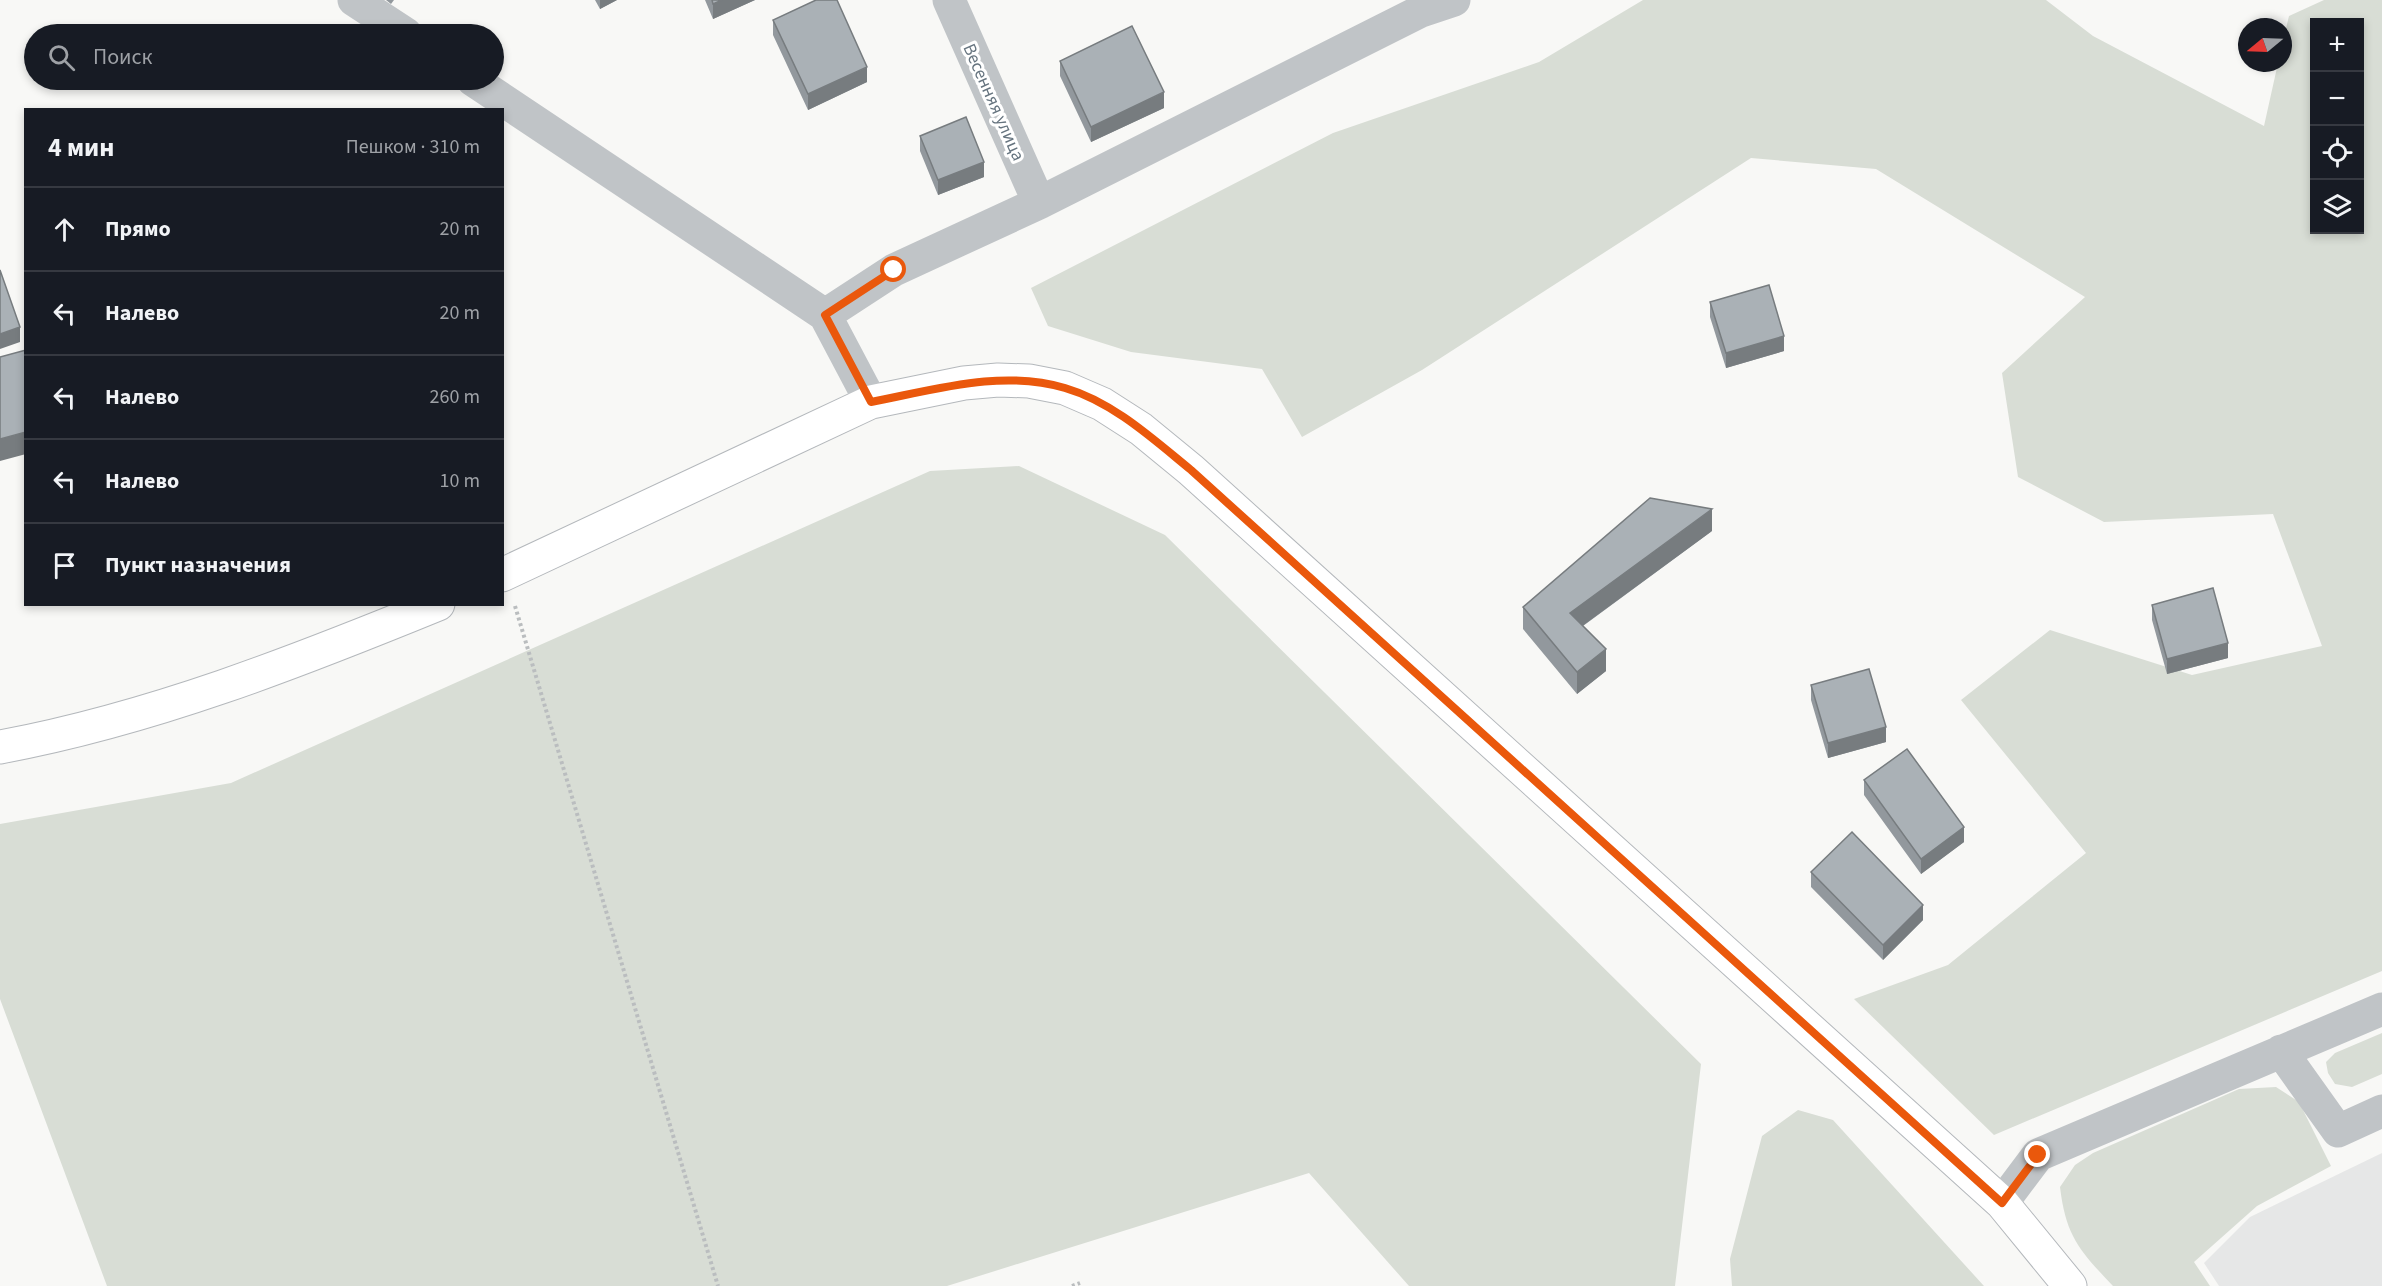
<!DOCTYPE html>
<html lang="ru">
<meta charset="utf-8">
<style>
:root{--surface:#171b24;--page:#20242c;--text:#f1f3f6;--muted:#9ea1a6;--line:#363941}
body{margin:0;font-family:"Source Sans 3",sans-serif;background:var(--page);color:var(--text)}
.controls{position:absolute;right:18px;top:18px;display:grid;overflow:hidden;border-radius:0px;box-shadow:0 3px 9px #0003}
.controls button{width:54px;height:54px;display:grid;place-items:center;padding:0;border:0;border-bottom:2px solid var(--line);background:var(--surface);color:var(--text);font:30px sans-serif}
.compass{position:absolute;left:2238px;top:18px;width:54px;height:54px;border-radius:50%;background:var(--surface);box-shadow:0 3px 9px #0003;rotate:251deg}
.stop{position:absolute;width:18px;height:18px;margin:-14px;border:4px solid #ea580c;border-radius:50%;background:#fff}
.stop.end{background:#ea580c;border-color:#fff;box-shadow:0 2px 6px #0008}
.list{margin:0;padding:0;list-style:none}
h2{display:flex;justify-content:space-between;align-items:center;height:78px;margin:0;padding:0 24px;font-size:26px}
h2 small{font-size:20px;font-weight:400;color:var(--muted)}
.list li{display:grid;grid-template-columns:39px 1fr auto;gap:18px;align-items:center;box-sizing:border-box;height:84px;padding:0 24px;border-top:2px solid var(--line)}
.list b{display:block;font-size:22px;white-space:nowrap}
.list em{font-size:20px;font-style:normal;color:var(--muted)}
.icon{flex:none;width:33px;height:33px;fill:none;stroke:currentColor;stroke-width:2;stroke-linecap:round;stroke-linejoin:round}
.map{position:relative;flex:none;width:2382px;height:1286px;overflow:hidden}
.search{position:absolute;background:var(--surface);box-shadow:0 3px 9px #0003;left:24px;top:24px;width:480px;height:66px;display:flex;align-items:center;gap:15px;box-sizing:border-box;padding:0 21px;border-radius:33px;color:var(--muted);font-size:22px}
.panel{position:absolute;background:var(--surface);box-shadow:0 3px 9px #0003;left:24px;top:108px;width:480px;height:498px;border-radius:0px}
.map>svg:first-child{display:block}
.built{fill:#e6e7e7}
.green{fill:#d8ddd5;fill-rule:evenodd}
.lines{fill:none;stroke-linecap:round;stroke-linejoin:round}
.major-casing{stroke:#b4b8bc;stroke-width:35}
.path{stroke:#babdbf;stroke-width:4;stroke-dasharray:3 3;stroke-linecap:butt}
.minor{stroke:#c0c4c7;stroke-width:33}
.major{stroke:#fff;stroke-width:33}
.wall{fill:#92989d}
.shaded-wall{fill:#777c7f}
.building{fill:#aab1b6;stroke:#777c7f;stroke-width:1.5}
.route{stroke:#ea580c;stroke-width:8}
.labels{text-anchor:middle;stroke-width:6;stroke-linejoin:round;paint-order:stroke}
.street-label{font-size:18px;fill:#66747f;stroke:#fff}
</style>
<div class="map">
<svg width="2382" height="1286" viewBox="0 0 2382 1286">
<rect width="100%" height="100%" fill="#f8f8f6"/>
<path class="built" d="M2382,1153v133h-163l-15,-23 46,-46z"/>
<path class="green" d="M1643,0h403l47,36 171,90 14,-63h5v-22l6,-25 35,-16h58v971l-388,164 -140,-136 94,-34 138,-112 -125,-153 89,-70 142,45 130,-29 -49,-132 -169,8 -86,-45 -16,-104 83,-76 -209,-128 -125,-11 -329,212 -120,67 -40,-68 -131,-17 -83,-26 -17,-38 302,-155 206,-71zM2314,22h46v208h-46z
M1019,466l146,69 536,529 -26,222h-266l-100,-113 -362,113h-840l-107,-287v-175l231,-41 699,-312z
M2382,1033v41l-30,13 -17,-3 -7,-11 -2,-11 9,-9z
M2276,1087l23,15 32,64 -74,40 -63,56 16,24h-97c-33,-35 -47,-49 -53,-99l15,-22 18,-12 146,-64z
M1798,1110l35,10 151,166h-252l-2,-27 32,-123z"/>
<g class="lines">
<defs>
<path id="major" d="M502,575l369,-173 93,-19 34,-3 31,1 36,7 37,16 39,25 50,41 811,733 68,83
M0,747c151,-28 296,-85 438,-143"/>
</defs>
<use href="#major" class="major-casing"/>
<path class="path" d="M515,606l203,680
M1072,1286l8,-3"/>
<path class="minor" d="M354,0l52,34
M949,0l90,203
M473,80l352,235 46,87
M825,315l69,-45 145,-67 382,-192 33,-11
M2281,1051l57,80 44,-20
M2002,1203l36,-48 344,-146"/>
<use href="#major" class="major"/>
</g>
<path class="wall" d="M386,0h8l-3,4z
M595,0h22l-17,9z
M705,0h50l-42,19z
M773,20l94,62 -59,28 -35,-75z
M1060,61l104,47 -73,34 -31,-66z
M920,136l64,41 -46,18 -18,-44z
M1710,302l74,49 -58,17 -16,-51z
M1712,531l-129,95 23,45 -29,23 -54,-65v-22z
M2152,605l76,53 -61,16 -15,-54z
M1811,685l75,57 -58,16 -17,-58z
M1864,780l100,62 -43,32 -57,-79z
M1811,872l112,48 -40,40 -72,-73z"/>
<path class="shaded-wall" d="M600,0h17l-17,9z
M722,0h33l-42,19v-15z
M867,67v15l-59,28v-16z
M1164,92v16l-73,34v-15z
M984,162v15l-46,18v-15z
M20,327v15l-20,7v-15z
M1784,336v15l-58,17v-15z
M26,432v22l-26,7v-22z
M1712,509v22l-142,104v-22z
M2228,643v15l-61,16v-15z
M1606,649v22l-29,23v-22z
M1886,727v15l-58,16v-15z
M1964,827v15l-43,32v-15z
M1923,905v15l-40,40v-15z"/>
<path class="building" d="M712,0h10l-9,4z
M816,0h21l30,67 -59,27 -35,-74z
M1132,26l32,66 -73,35 -31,-66z
M966,117l18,45 -46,18 -18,-44z
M0,270l20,57 -20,7z
M1769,285l15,51 -58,17 -16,-51z
M26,350v82l-26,7v-82z
M1650,498l62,11 -142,104 36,36 -29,23 -54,-65z
M2213,588l15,55 -61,16 -15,-54z
M1869,669l17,58 -58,16 -17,-58z
M1907,749l57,78 -43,32 -57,-79z
M1852,832l71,73 -40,40 -72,-73z"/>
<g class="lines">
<path class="route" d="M894,270l-69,45 46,87c63,-12 130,-33 194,-14 48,14 88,51 126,82l811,733 36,-48"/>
</g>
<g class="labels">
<g class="street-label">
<text transform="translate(994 102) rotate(66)" y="6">Весенняя улица</text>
</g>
</g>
</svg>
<div class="controls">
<button>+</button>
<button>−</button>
<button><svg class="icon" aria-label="locate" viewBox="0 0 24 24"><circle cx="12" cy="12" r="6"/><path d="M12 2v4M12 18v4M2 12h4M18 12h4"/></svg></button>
<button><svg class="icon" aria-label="layers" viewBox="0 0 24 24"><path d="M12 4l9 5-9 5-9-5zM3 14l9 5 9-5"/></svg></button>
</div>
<svg class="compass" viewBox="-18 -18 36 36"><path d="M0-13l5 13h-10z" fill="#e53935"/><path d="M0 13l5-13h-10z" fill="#9ea1a6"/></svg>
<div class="stop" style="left:894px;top:270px"></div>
<div class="stop end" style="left:2038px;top:1155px"></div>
<div class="search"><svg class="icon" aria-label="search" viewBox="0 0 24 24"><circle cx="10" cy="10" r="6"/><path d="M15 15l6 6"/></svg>Поиск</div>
<section class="panel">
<h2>4 мин<small>Пешком · 310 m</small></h2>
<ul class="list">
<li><svg class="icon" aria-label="ahead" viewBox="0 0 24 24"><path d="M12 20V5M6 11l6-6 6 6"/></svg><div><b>Прямо</b></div><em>20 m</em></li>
<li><svg class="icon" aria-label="left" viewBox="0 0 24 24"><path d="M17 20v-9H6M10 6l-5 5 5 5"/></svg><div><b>Налево</b></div><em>20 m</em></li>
<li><svg class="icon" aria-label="left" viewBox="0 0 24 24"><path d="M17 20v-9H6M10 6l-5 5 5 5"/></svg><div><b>Налево</b></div><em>260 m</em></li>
<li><svg class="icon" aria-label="left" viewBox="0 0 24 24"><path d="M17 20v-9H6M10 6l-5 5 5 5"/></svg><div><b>Налево</b></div><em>10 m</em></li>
<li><svg class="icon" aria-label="arrive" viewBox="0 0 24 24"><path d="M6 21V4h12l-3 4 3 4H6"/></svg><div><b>Пункт назначения</b></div></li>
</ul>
</section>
</div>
